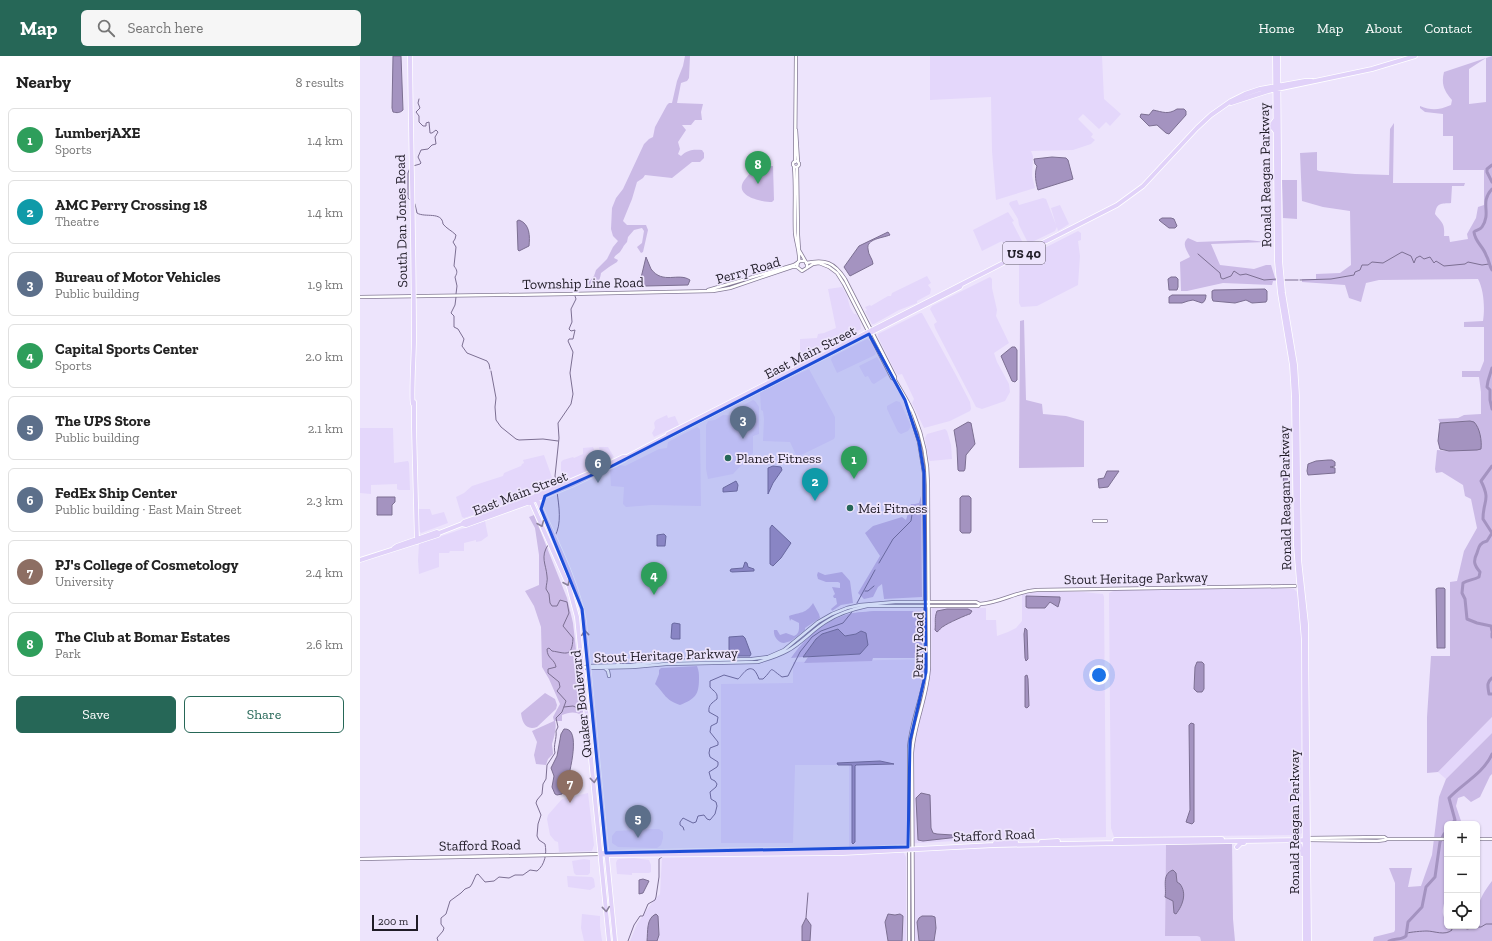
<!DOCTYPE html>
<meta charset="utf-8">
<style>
:root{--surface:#fff;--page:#f6f6f6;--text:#222;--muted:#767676;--line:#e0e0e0;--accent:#266757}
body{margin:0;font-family:"Zilla Slab",serif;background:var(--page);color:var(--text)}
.controls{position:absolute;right:12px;bottom:12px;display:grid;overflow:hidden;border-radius:6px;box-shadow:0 1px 3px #0004}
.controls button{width:36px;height:36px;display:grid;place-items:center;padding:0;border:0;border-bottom:1px solid var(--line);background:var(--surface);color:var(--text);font:20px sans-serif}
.scale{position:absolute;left:12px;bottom:10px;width:46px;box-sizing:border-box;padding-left:4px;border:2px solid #201c27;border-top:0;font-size:11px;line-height:14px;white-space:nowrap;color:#201c27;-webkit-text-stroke:3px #ede4fc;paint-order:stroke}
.you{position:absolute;left:739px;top:619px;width:14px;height:14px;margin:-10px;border:3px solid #fff;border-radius:50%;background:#1a73e8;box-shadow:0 0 0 6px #1a73e833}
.badge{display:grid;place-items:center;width:26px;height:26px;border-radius:50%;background:var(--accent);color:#fff;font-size:13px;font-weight:700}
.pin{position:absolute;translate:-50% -33px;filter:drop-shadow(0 1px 2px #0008)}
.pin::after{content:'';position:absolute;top:21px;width:14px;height:12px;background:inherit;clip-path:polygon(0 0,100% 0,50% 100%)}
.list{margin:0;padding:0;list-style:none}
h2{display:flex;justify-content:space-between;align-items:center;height:52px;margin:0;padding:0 16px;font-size:17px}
h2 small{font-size:13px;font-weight:400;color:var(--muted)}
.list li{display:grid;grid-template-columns:26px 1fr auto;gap:12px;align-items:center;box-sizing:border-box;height:64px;margin:0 8px 8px;padding:0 8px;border:1px solid var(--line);border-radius:6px}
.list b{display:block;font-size:15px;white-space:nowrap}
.list p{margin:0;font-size:13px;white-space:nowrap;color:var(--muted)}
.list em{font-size:13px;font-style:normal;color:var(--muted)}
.actions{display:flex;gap:8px;padding:12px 16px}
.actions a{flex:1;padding:9px 0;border:1px solid var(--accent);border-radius:6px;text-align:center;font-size:14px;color:var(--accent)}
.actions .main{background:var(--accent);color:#fff}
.icon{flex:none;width:22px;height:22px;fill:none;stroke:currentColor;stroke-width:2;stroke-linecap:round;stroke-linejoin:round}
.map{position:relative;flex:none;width:1132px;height:885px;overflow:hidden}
header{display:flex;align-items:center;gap:24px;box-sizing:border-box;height:56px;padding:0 20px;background:var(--accent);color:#fff}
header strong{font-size:19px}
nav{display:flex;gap:22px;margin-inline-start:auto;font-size:14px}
.search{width:280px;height:36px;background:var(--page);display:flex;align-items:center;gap:10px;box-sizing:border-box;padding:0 14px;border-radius:6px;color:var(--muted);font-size:15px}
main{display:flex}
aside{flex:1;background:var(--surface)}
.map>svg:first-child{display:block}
.built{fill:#e4d7fb}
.green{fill:#cbbae6;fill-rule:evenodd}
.water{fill:#a493c0;stroke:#7c6f92}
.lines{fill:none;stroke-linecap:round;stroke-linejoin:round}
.stream{stroke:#7c6f92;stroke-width:1}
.river{stroke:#a493c0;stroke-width:3}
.minor-casing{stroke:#857b96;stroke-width:4}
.major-casing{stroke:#fff;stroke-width:5.5}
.minor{stroke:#fff;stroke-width:2.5}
.major{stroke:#e1d2f9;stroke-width:4}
.oneway{stroke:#8a809a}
.marked{fill:#1d4ed8;fill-opacity:0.2;stroke:#1d4ed8;stroke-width:3;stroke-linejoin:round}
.poi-dot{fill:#266757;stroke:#ede4fc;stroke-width:1.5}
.labels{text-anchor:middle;stroke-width:3.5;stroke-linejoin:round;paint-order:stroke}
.shield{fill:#ede4fc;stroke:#5e5867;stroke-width:1}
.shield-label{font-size:13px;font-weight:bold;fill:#201c27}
.street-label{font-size:14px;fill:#201c27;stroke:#ede4fc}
.poi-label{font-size:14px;fill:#201c27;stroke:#ede4fc;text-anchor:start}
</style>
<header>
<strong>Map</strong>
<div class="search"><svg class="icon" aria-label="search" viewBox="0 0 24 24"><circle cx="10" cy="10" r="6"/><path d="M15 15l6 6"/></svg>Search here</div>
<nav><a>Home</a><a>Map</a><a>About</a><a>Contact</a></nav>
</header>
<main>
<aside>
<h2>Nearby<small>8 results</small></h2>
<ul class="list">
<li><span class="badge" style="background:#2e9e5b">1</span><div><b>LumberjAXE</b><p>Sports</p></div><em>1.4 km</em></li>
<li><span class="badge" style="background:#0f9aa8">2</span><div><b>AMC Perry Crossing 18</b><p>Theatre</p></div><em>1.4 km</em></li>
<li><span class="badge" style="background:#5c6f8a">3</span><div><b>Bureau of Motor Vehicles</b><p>Public building</p></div><em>1.9 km</em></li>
<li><span class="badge" style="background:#2e9e5b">4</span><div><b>Capital Sports Center</b><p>Sports</p></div><em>2.0 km</em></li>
<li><span class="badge" style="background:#5c6f8a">5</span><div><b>The UPS Store</b><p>Public building</p></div><em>2.1 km</em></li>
<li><span class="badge" style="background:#5c6f8a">6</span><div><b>FedEx Ship Center</b><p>Public building · East Main Street</p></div><em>2.3 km</em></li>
<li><span class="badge" style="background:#8d6e63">7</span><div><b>PJ's College of Cosmetology</b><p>University</p></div><em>2.4 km</em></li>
<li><span class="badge" style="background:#2e9e5b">8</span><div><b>The Club at Bomar Estates</b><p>Park</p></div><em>2.6 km</em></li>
</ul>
<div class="actions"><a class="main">Save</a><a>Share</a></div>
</aside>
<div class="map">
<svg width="1132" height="885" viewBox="0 0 1132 885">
<rect width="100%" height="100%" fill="#ede4fc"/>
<path class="built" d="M570,0h172l2,43 17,15 -11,12 -4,-4 -7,7 -16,-15 -5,5 15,15 -2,3 4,3 -4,4 -18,6 -42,1 2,5 -1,20 3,12 -39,12 -4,-49 -1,-54 -61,3z
M683,142l3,1 10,26 -5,-17 9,-3 9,19 -11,7 -1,-4 -2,4 -25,12h-2l-9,-18 -1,-6 -9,-15 1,-2 7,-2 2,5z
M648,156l6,9 -2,1 12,23 -1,3 -14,6 -7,-13 -20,10 -9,-21z
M718,175l3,2v7l-3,1 2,15 -2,29 -41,21 -16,1 -2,-4v-42z
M567,220l4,7 -3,2 3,4 -1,5 -13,7v2l-18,7 -25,14h-2l-7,-13 2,-1 -2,-3 5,-2 1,1 17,-10h3l1,-3z
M630,221l2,2v9l5,22 -1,6 13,27 -15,10 3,9 12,22 1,8 -5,9 -23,8 -6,-2 -41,-79 -1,-4 3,-2 -7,-13 2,-3z
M482,231l5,9 3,11 4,7h2l4,7 1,8 -32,19h-11v5l-13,6 -5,1v-21l17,-1 1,-4 6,-1 12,-5 -8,-39z
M560,257h2l34,62 14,27 1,7 -1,2 -20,10 -26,7 -12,-25 2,-4 -12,-25 -4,1 -2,-2 -18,-36v-3z
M507,283l4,3 5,11 -1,2 -38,18 -6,-13 1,-3z
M517,301l11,18 -14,9 -2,-1 -4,-7 -3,1 -6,-11z
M449,313l26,48v20l-1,2 -37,18 -7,-15 -27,-1 1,-22 -1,-8 -2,-1 -1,-18z
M393,344l2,1 4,6v27l-6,2v17l-20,21 -25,5 -2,-10v-44l2,-4 7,-1 8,-5 19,1v-10z
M536,345l4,1 11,24 -3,5 -7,3 -3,-2 -11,-23v-3z
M307,359l1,3 7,-2 4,9 -25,12 -2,-4 3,-5 -1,-5 2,-3z
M337,371l3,2 1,77 -49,-1 -26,2 -3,-3 1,-17 -13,-1 -1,-16 10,-5 5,1 34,-17 8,-1 1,-6z
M0,372h33l1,35 14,-2 1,2 1,27h-11l-2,-1v-5l-26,1v9l-11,-1z
M585,373l2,2 4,14 1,14 -22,2 -1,-1 -4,-22 2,-4z
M233,391l7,17 -1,2 -36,15 -2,-4v-15l2,-2 10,-3 1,1 9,-4v-6z
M239,391h9l6,10 -7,4 -3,-1 -4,-7z
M184,399l9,25v2l-5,5 -23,7 -16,7v1l-24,9 -21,7 -2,-1 -6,-20 8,-4 8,-7 31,-10 1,-3 17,-7 1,-2 2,-1 -1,-3z
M58,453h12l2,6 12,-3 4,11 -27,10 -3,-3z
M125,465l3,15 -7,5 -5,1v-2l-12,3v8h-14l-1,2h-10v14l-20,7 -1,-14 1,-16z
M914,532l20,1 3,3 3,18 2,46 1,177 -8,2 -181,2 -3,-9 -2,-235 6,-3z
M676,536h47l20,2 1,3 2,240 -151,4 -106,6v-82h-54l-2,78h-72v-159l72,-1v-21l138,-3 1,-51h54v12h10l1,16 11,-4 8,-4 6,-7v-26z
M1132,661v16l-46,46 -8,-7z
M228,737l6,52 -2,6 -33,1 -1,-10 -3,-1 -5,-6 -3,-16 1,-4 14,-16z
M292,773h7l4,3v6l-2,7 -4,3 -39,-1 -6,-4v-7l4,-5z
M798,788h8l-1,92h32l3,1 1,4h-287v-86l2,-4 137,-5z
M543,795l3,6v84h-276l7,-17 16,-23 7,-7 2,-37 206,-3z
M274,802l15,2 2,5v7l-2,1h-17v2l-15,-1 -1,-11 1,-3 2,-1z
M224,803l6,1v13l-2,2h-12l-2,-2 -2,-12z
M207,820l25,1 2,2 1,8 -5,3 -22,-3z
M222,858l18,2v11l2,14h-18l-3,-13z"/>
<path class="green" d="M325,0h5l-1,22 -2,3 -6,2 -4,20 26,1 -2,8 1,8h-7l-4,5h-9l4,5 -8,12 2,7 -2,5 3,2c6,-6 12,-7 21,-6l2,3v5l-4,4h-8l-20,16 -27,-3 -2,3 -6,4 -5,17 -9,22 4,4h19l2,5 -5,22 -2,1 -4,-6 5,-4 2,-12 -2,-3 -8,2 -6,7 -1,5c-4,4 -4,6 -7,10 -3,3 -5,3 -6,6l4,2 -1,2 -8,5 -8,6c-1,8 -4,11 -10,16l-3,-3v-3l6,-7 2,-6 11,-11 6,-12 5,-6 -5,-5 -2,-7 1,-21 4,-10 7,-9 21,-45 5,-5 4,-2 2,-10 12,-22 2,-2h3l5,-22 6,-15z
M1132,0v661l-54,55 -11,1v-56l4,-61h19v-74l7,-1 7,-30 13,-23 -6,-29 -6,-3 -2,-11 -21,-13 -6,1 -1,-4 2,-19 12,1 32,-2v-3l-5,-22 -10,-3 -26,2 -2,-4 20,-1 6,-3 17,-1v-22l-2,-15h-17v-6h18l4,-10v-34h-20v-5l19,-1c2,-12 1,-31 -5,-42l-99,1 -13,3 -5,19 -12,-4 -4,-13 -43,-3v-3h14v-5l24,-1 11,-8 -1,-54 -27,-4 -21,-6 -2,-48 17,-1v18l2,1 36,3 34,1 1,-46 4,-6 -1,60h72l-1,3h-12l-1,17c-10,1 -14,-1 -16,11 7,9 10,9 9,22h5l1,6 18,-3 -1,-5 9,-16 2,-11 6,-2v-35h-31v-34h-10v-22l-18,-2 -5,-4v-2c12,5 19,4 31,-1l1,-5c-8,-9 -11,-16 -8,-28zM1126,2v44l-17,2v-35z
M401,110h12l1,34 -2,2c-13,0 -41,-7 -26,-24 5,-6 8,-9 15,-12z
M922,124h15v39l-14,-1z
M828,182l9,4 51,-2 18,2 -55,2 9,21 34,4 12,-4h5l5,16h-3l-1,4 -49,-2 -36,8h-6l-1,-29 10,-5c-3,-7 -9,-13 -2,-19z
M664,264l2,80 16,4 1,10 23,2 18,5v46l-65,1 1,-147z
M561,440l1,101 -38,2 -2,-15 -4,3 -5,10 -9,2 -6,-6 22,-37 -15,-23 8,-7 29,-9 4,3 5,-16h4l4,-1z
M174,459l33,83 6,25 10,89v4c-8,-5 -13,-4 -21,-1v6h-7c2,7 -1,16 -3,23 0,3 1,6 1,10l-5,5 -2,6 -10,-1 -2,-9 3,-13 -5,-11 22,-10 -1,-4 7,-13 -11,-25 -7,-12 -1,-40 -7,-21 -9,-15 14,-6v-30l-4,-27 -6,-11z
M458,516l7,3 17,-3 8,9 3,22 -12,2 -9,6 -1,-2 6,-5 -1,-6h-2l-1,-2 2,-2 -3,-7 8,1v-5l-2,-1h-12l-8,-3 -1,-4z
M453,547l6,11 1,4 -15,10v2l-14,11 -7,2c-6,0 -11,-7 -10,-13h3l3,5 6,-2 8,3c6,-2 5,-8 5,-13l-8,-4 -1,2 -1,-5c11,-4 17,-2 24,-13z
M513,555h49v47h-49l-1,3 -68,2 4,-6 52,-3 1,-23 -5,3 -11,2 -7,-7 -16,5 -6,5 -13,18 -12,1c13,-19 32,-36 54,-43 8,-3 19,-3 28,-4z
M337,610c2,5 2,8 2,13 0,16 -4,20 -19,26 -15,-5 -15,-11 -25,-21l4,-10v-4l2,-2z
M185,637l10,6 2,6 -1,4 -19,18c-12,4 -15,-6 -16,-14z
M1132,677v41l-2,2 -10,21 -9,5 -7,-6 -6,2 -2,8 5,15 -2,3h-12v71c-2,5 -5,13 -4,19 1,5 4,7 4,12h30c0,-21 2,-28 15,-45v60h-119l1,-4 20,-5 1,-2v-47l-6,-15h23l-4,19 13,-1 11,-31 7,-58 7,-18z
M872,787l1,76 2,22h-34l-1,-4 -3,-1h-32l1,-92z"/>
<path class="water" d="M33,0h8l2,54c-3,3 -6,3 -10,2l-1,-4z
M817,53h7l2,2v4l-17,19 -3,-1 -9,-8 -8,1 -9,-9 1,-3 8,1 4,-5c10,2 15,5 24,-1z
M692,101l14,1 2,2 5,19 -35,11c-2,-7 -4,-16 -1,-24l-2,-2 -1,-5z
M802,162h9l3,1 3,7 -2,2h-6l-9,-7 -1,-1z
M159,164c11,4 11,16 10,26l-10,5 -1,-1 -1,-29z
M528,176l2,3c-8,3 -24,4 -22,14 0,6 5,10 5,15l-23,12 -6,-9 15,-21z
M286,201c2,4 3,8 5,12 12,16 27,3 39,11l-2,5 -42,1 -5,-1 -1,-3z
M811,221h5l2,2v8l-1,3h-8l-1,-11z
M905,233l2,2v9l-1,2 -14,1 -6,-3 -11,3 -22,-2 -1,-3v-7l2,-1z
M812,239h34c0,3 -1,7 -4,8l-9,-3 -5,1 -6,2h-13v-6z
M652,291h3l2,3v30l-2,2 -3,-1 -11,-25z
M1110,365l4,1c6,6 8,19 7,27l-4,1 -28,1 -9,-2 -2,-8 2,-18z
M608,366l3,1 4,21 -9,11 -1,14 -1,2h-5l-1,-1 -1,-22 -3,-18z
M926,383l1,10 -1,12 3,35 -3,2 -2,-1 -2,-56z
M968,404h4l3,2v4l-5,1 5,1v5l-27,2 -1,-4 1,-7 8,-3z
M413,410l8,1 1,3 -9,13 -5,11v-26z
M747,415h12l-11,16 -9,1 -1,-9 6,-1z
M376,425l2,4 -1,6 -14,1v-4z
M602,440h7l2,2v33l-1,2h-8l-2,-2v-33z
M17,441h18v5l-3,3v10h-15z
M412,469l19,18 -10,15 -8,8 -3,-2v-36z
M304,478l2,2 -1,10h-8v-11z
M385,506l2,1 1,4 6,2v2l-22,1 -2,-1 1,-2 12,-1z
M1078,532h6l1,1v59h-8v-2l-1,-57z
M666,540l34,1v3l-2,7 -8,-5 -5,6h-17l-2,-1z
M587,553h21l4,2 -2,3c-2,0 -24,10 -26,12 -3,1 -4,4 -7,6l-2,-2c1,-8 -1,-11 2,-19z
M314,567l6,1v15h-7l-2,-1 1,-14z
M665,572l2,2 1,29 -2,2 -1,-3 -1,-24z
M478,573l7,7 11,-2 5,-3 5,2 2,12 -8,9 -57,3 13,-18 6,-5z
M383,580l2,2 6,16 -1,2h-20l-1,-3v-16z
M837,606h5l2,2v25l-2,3h-5l-3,-3 1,-22z
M667,619l1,4 1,27 -2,2 -2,-1v-31z
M831,667l3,1v98l-2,2 -6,-2 4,-12 -1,-85z
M204,673c2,0 4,0 6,2 9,9 -2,50 -6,60l-2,3 -5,1 -2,-1 -3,-7 2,-11 -3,-8 6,-12 4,-22z
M520,705l14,3 -38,1 -1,1v76l-2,2 -1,-1v-78h-14l-1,-2z
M561,737l9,2 1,33 2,5 4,1 31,2 -45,5 -5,-1 -2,-42z
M813,814l3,3 1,9 3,2c7,9 3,21 -4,30l-2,-1 -1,-12 -8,-4c2,-9 -4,-23 8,-27z
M283,823l6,2 -6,12 -4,1v-14z
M296,858l2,2 1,19 -2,6h-10c1,-9 -1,-23 9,-27z
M528,858l7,1 5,-1 3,2 -1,25h-14l-3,-19z
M562,860h10l3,1 1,11 -2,13h-15l-2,-19 2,-4z
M446,862l5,7 -1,16h-8v-15z"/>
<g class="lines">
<path class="stream" d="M53,110l7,-2 1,-1 -3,-6 3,-7 7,-1 4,-4 4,-1 -1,-7 3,-5 -2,-2 -4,3h-2l-1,-11 -3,1v3h-3l-4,-4v-6l-3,-4 4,-4 -2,-5 1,-4
M50,112l-2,5v25l3,3
M55,148l2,9c8,5 25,-2 26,11 4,5 8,6 13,11l-1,4 -2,3 3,5 -2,19c3,4 4,6 1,11l2,9 -1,8
M838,198l22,19 1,5 2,1 8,-3 3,-5 6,4 6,-1 18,6 13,-1
M925,224h13
M940,224l31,-1 23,-4 1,-3 5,-2 2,-5h6l4,-3 11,1 19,-11 9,4 3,7 2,-5 4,-2 4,3 6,-2 4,6 2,-2 8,5 21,-2 3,-2 14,3 7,-1
M96,241l-1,8 -4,8 3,3v11l4,2 6,10 -2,7 5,7 20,8 2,3 1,5
M131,315l5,27 -1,9 1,13 5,7 15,12 3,1 24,-1 15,2
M197,429l-2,-9 4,-38 -1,-15 13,-19 2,-10 -3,-21 3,-21 -5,-11 1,-2h4l2,-9 -4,1 -2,-2 3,-7 -1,-13 5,-10 -1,-3
M195,480c7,-12 4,-30 2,-44
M519,507l14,-24 18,-18 2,-13 8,-3
M505,535h3l6,-5
M497,547l18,-33
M204,651l9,-1 7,3 2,-1
M324,774l-1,-3 -3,-2v-3l3,-4 10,5 3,-1 2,-6 6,-1 3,4 3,1 5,-6 2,-8 -1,-4 -5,-3 -1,-7 6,-5 1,-3 -2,-3 -4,-2 -2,-7 8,-5 1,-2v-3l-8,-5 -1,-4 1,-5 8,-3v-3l-8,-10 1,-6 6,-3 1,-6 -9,-5c-1,-7 3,-9 8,-13 1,-7 -3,-7 -7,-12v-6l14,-6 14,4c4,-3 9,-14 16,-9 2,2 4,6 5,9h4c12,-11 4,-13 19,-2l6,-1 12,-24 12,-15 9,-6 22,-8 9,-11
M446,862l2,-25
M1047,877c4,-1 15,-2 20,-2 7,0 18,5 25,-1l-1,-3c6,1 12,-1 16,2l9,-2h5l5,-3h6
M78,885l-1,-3 6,-7 1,-3 -3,-4v-6l5,-4 4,-13 11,-8 4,-4 5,-2 2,-3 4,-9 2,-1 7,8 9,-1 5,-4 10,1 6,-3h8l7,-5 7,1c8,-6 10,-18 8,-27l-6,-4 -2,-4 1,-12 3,-9 -5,-12 1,-3 5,-6 1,-10 3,-5 1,-14 8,-12c-2,-8 2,-14 1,-22l2,-4 -2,-9 6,-6 4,-11 -9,-10 3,-4 -1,-5 -11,-9v-4l8,-2c-1,-8 -9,-8 -9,-18l2,-1 3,3c14,2 20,7 21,-13l-10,-12 6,-13 -2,-11 -7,-2 -3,6h-5l-2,-3 -1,-9 -3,-5c0,-4 2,-9 1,-13 -1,-12 -7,-19 1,-31
M268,885l6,-16 6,-9h3l5,-12 7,-4 1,-3 3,-20v-18l3,-2"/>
<path class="river" d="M1132,109l-5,4v3l5,10
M1132,133c-13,14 0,23 -10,38 -2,3 -6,3 -8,5 1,10 9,14 12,23 3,5 3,10 6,15
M1132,312l-4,13 -1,6 3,3v10l2,9
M1132,410l-11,15c10,20 2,19 2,38l9,14
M1132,477l-5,8c-8,2 -8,6 -10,12 -4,8 -3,12 3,19l-1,5c-6,3 -11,3 -16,6l-1,10 3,6 2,20 10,4 14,3 1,5
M1132,577v4
M1132,622c-6,5 -4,9 -3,16h3
M1092,768l3,-4 -6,-22c14,-15 34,-24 43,-44
M1029,885c6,-3 13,-1 17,-5l2,-14 14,-15 4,-20 9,-10 5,-35 4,-8 3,-3"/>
<defs>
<path id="minor" d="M436,74l2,32
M433 108a3 3 0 1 1 6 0a3 3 0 1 1-6 0Z
M435,106l1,-106
M434,111c2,22 0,44 1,66 1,10 5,19 4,28
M437,111l1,68 1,15 8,14v4
M438,206l-1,5 5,4 11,-7 6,-1 10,4 8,6 7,11 48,94 3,1
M446,207c19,-4 28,-1 39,16l50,98v3c6,11 14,22 19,35 9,22 14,46 14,70l1,181c-1,30 -15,57 -17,87l1,188
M348,234l86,-25 6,-4h4
M0,241l210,-3 143,-3 17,-3 62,-21h5
M546,344l13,42 5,31 2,199c-4,26 -15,50 -17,76v193
M734,465h12
M257,609l3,-4 -1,-5
M227,610l44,-1 34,-4 87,-2 16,-2 16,-7 34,-28 14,-8 15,-6 13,-3 35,-3h81l4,2
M223,611l6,1 44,-1 33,-3 92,-2c10,-3 20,-6 29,-11 15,-8 26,-22 40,-30 12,-8 26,-12 40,-15h111l2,-2c20,-1 37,-13 57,-14l258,-4
M245,612l3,3 1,5
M948,782l76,-1 3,2h60
M1117,783h15
M948,784l69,1 8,-1 2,-1
M0,803l240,-5"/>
<path id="major" d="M50,0c1,95 4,190 4,285 0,10 -3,58 -1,63
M915,0l2,205 3,32 12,72 2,32 2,148 8,96 1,300
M918,0l2,205 3,32 12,72 2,31 2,164 7,64v23l3,294
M871,47l37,-12 104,-22 43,-13
M915,75l-2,-3 -3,-1 5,-7
M54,346v26l3,114
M307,380h2l291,-149 1,-2
M176,441c17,40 40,81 48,124l31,320
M170,443l39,88 8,30 32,324
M102,468l4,1 72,-26 34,-14 52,-25 3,-3 40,-21 1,-2 449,-229 26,-19 54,-58 14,-13 20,-14 14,-7 15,-5 45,-8h7
M34,492l3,-2 40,-14 2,1
M0,504l78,-25 1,-2 23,-9 2,-2c55,-19 108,-39 159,-65h3
M755,784l107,-1
M681,786l17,-1
M932,786l8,3 2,9
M635,787l21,-1
M877,791l4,-4h3
M243,797l140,-3h94l61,-2
M241,798l6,1 236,-2 151,-8 312,-5"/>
</defs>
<use href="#minor" class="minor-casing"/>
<use href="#major" class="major-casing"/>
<use href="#minor" class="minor"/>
<use href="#major" class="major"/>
</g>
<defs><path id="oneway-chevron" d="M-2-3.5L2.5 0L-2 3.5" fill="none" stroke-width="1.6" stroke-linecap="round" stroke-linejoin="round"/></defs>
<g class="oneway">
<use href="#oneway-chevron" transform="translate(181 468) rotate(67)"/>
<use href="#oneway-chevron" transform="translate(207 527) rotate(67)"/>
<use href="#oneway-chevron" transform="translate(225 577) rotate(-96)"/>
<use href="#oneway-chevron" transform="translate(234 724) rotate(84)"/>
<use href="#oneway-chevron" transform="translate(246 853) rotate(84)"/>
</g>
<path class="marked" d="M509,278l36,66 14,42 5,31 2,199 -16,69 -2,106 -302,6 -24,-244 -41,-100 4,-13 67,-30z"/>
<g class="poi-dot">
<circle cx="368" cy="402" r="4"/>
<circle cx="490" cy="452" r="4"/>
</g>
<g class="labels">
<rect class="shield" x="643" y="186" width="42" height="22" rx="3"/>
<g class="shield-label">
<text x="664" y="202">US 40</text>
</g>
<g class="street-label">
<text transform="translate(905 119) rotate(-91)" y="5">Ronald Reagan Parkway</text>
<text transform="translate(41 165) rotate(-91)" y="5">South Dan Jones Road</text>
<text transform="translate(388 214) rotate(-16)" y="5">Perry Road</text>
<text transform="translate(223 227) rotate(-1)" y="5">Township Line Road</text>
<text transform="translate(450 296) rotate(-27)" y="5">East Main Street</text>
<text transform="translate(160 437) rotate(-21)" y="5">East Main Street</text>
<text transform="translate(925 442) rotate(-91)" y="5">Ronald Reagan Parkway</text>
<text transform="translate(776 522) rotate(-1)" y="5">Stout Heritage Parkway</text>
<text transform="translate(558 589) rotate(-89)" y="5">Perry Road</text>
<text transform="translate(306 599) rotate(-2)" y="5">Stout Heritage Parkway</text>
<text transform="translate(221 648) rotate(-96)" y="5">Quaker Boulevard</text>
<text transform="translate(934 766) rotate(-90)" y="5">Ronald Reagan Parkway</text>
<text transform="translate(634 779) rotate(-2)" y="5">Stafford Road</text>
<text transform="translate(120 789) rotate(-1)" y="5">Stafford Road</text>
</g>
<g class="poi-label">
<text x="376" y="407">Planet Fitness</text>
<text x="498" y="457">Mei Fitness</text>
</g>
</g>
</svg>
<div class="controls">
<button>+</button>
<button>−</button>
<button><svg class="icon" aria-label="locate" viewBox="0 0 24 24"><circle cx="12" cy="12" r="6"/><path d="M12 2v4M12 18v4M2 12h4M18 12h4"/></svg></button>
</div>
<div class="scale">200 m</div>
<div class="you"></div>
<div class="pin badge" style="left:494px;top:423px;background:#2e9e5b">1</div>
<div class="pin badge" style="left:455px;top:445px;background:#0f9aa8">2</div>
<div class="pin badge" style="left:383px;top:383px;background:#5c6f8a">3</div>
<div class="pin badge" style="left:294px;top:539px;background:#2e9e5b">4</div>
<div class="pin badge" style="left:278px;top:782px;background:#5c6f8a">5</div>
<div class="pin badge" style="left:238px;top:427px;background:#5c6f8a">6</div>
<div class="pin badge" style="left:210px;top:747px;background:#8d6e63">7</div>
<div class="pin badge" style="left:398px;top:128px;background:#2e9e5b">8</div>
</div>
</main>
